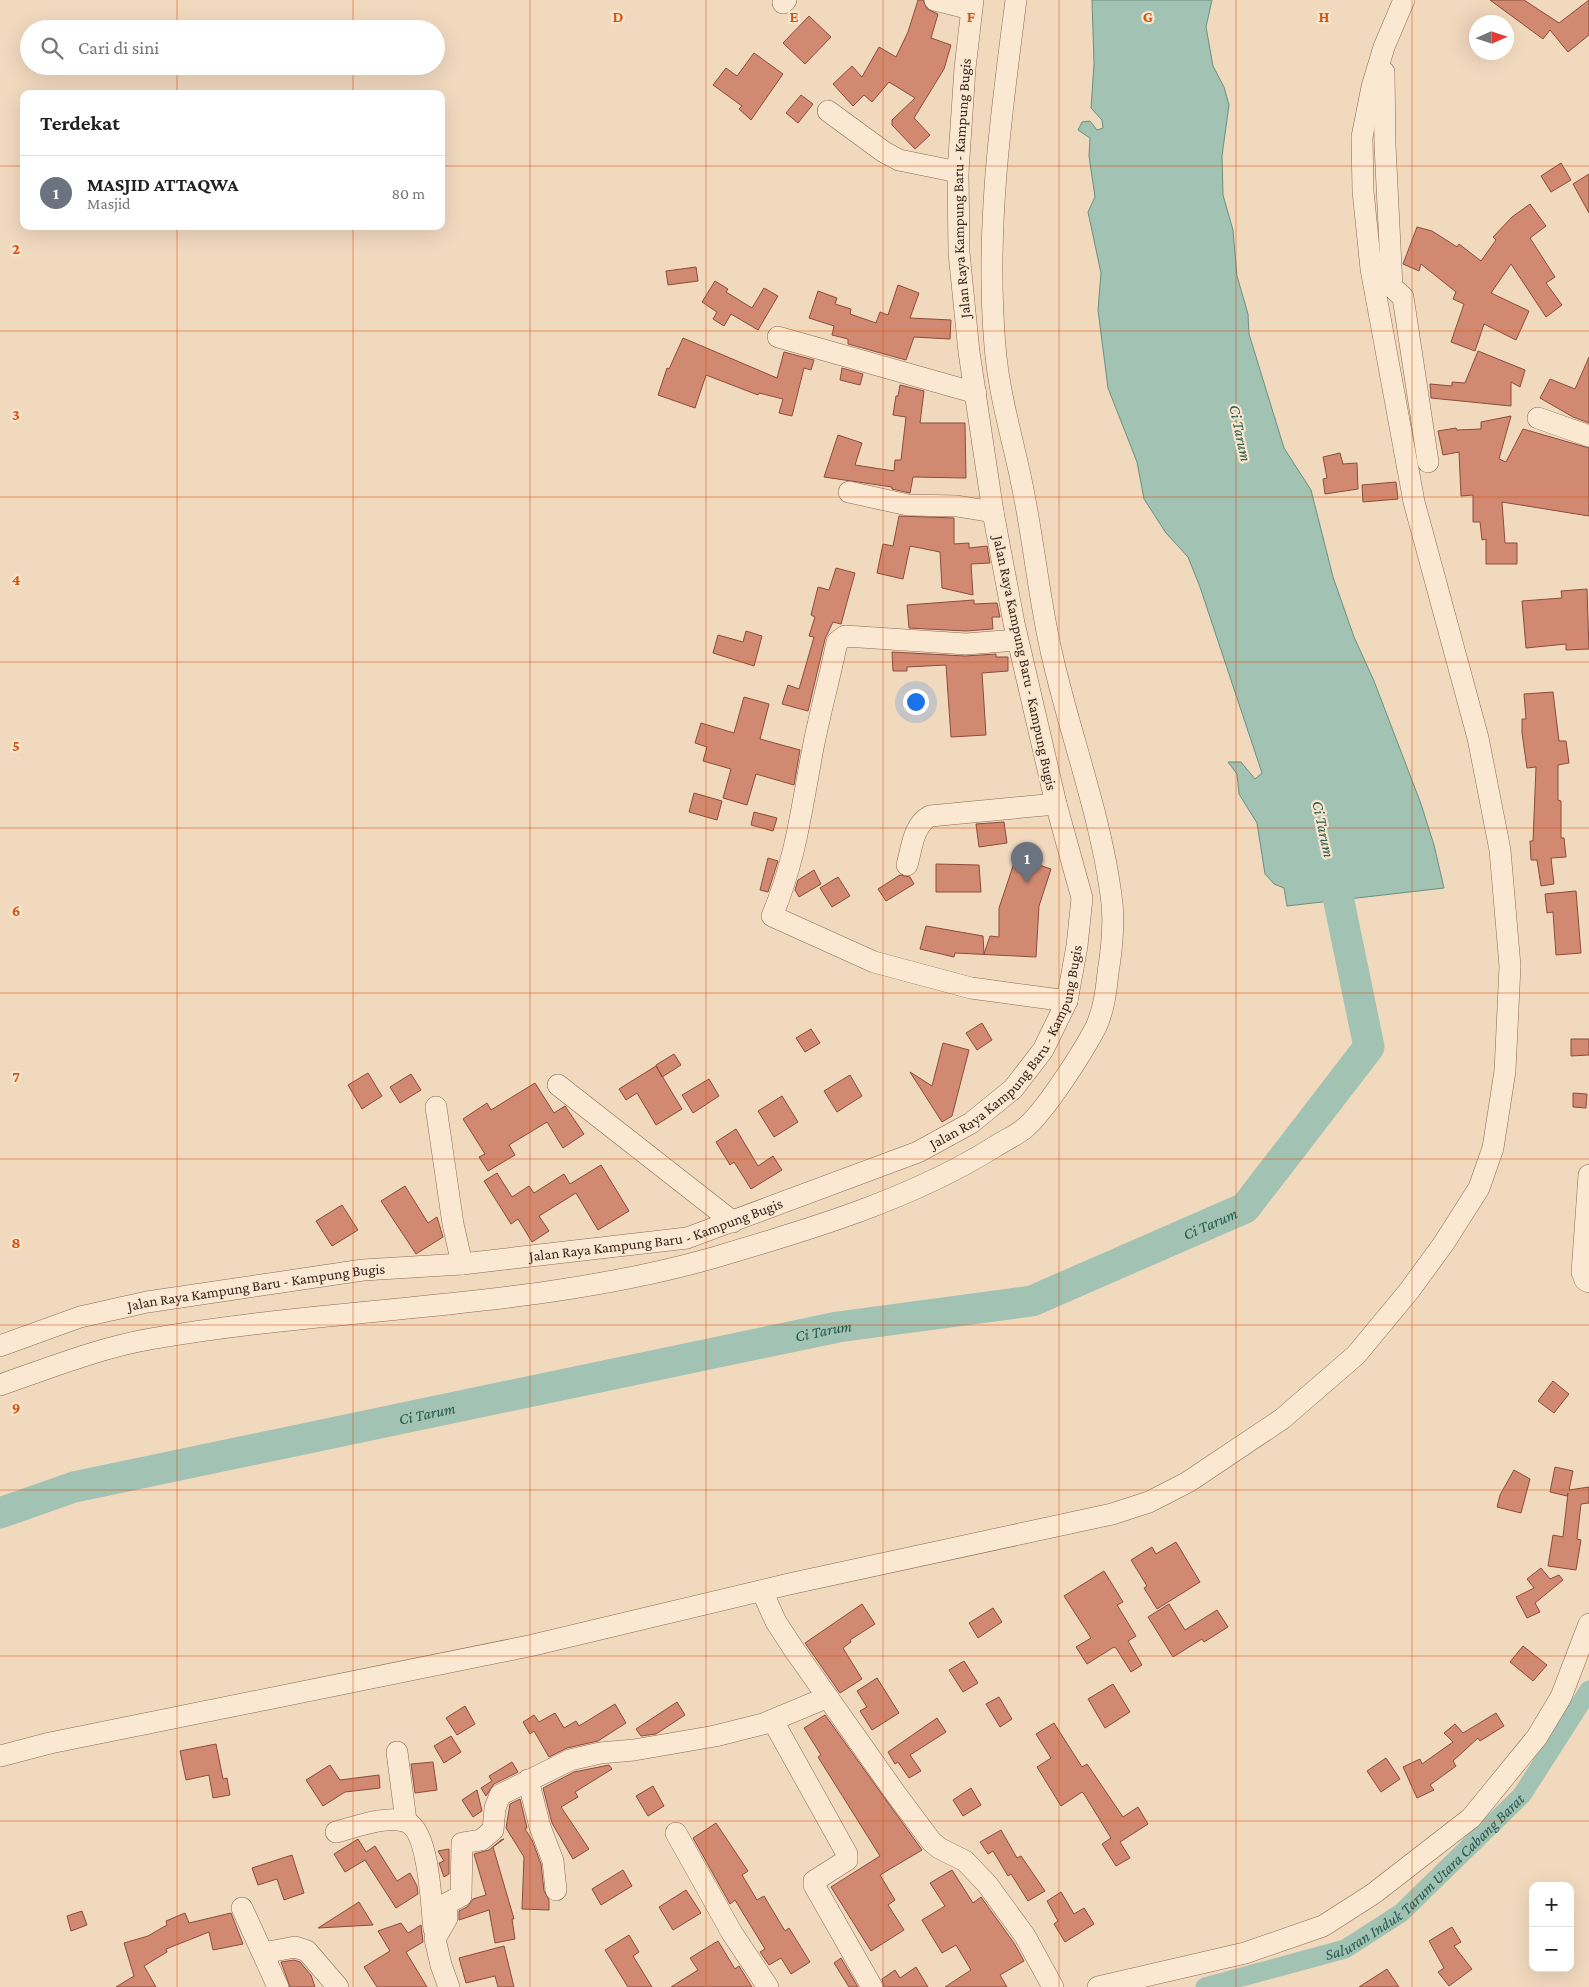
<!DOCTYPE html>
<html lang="id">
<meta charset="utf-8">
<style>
:root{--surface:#fff;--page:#f6f6f6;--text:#222;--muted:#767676;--line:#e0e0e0;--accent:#7c3aed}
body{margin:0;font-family:"Crimson Pro",serif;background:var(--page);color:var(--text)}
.controls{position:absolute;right:15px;bottom:15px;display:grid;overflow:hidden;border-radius:10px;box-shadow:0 5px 20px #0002}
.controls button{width:45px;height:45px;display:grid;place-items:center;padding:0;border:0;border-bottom:1px solid var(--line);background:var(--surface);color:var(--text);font:25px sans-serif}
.compass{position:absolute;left:1469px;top:15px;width:45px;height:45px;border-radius:50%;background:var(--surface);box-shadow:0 5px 20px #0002;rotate:87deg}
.you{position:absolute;left:915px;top:701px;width:18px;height:18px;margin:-12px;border:4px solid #fff;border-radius:50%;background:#1a73e8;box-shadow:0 0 0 8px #1a73e833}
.badge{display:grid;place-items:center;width:32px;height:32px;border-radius:50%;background:var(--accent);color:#fff;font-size:16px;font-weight:700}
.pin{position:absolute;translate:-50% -41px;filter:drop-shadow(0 1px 2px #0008)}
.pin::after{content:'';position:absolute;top:26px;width:18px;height:15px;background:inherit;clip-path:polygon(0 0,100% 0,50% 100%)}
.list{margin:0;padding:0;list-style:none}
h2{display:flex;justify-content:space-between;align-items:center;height:65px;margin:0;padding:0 20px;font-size:21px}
h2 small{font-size:16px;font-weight:400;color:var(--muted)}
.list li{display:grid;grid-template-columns:32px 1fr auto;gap:15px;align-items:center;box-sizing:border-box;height:75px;padding:0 20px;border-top:1px solid var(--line)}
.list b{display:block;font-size:19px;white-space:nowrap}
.list p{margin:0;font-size:16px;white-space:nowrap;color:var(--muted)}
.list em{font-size:16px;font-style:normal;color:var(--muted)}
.icon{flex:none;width:28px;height:28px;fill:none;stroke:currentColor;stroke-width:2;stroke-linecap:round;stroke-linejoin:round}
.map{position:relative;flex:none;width:1589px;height:1987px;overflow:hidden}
.search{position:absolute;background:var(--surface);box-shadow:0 5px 20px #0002;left:20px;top:20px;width:425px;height:55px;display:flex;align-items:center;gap:12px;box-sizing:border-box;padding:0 18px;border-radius:28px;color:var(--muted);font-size:19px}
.panel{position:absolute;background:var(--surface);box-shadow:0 5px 20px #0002;left:20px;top:90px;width:425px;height:140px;border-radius:10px}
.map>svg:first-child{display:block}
.water{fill:#a2c2b3;stroke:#689180}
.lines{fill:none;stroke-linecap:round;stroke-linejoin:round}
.canal{stroke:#a2c2b3;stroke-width:19}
.river{stroke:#a2c2b3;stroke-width:31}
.building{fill:#d28971;stroke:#8c4c39}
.minor-casing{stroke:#8b6955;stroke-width:22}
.minor{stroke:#fbe8d2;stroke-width:21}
.grid{fill:none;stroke:#d6540e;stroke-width:1;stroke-opacity:0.55}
.labels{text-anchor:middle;stroke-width:4.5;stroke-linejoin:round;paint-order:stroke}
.street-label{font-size:15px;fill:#39251b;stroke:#f8e5ce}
.water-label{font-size:16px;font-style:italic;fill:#295a4f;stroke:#f8e5ce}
.grid-label{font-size:16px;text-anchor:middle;font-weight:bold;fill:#d6540e;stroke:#f8e5ce;stroke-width:4.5;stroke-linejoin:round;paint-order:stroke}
</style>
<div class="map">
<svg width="1589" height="1987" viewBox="0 0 1589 1987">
<rect width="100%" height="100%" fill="#f1d9be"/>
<path class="water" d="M1092,0h120l-6,27 7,39 11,21 5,18 -7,51 1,39 10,35 4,46 11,38 1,20 35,114 27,42 22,87 21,60 20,44 47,123 13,41 10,43 -157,18 -3,-18 -10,-4 -9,-10 -8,-51 -18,-29 -2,-20 -9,-12h13l14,17 7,-6 -62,-186 -12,-30 -22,-24 -22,-34 -7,-37 -29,-74 -10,-78 3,-37 -13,-61 7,-15 -6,-41 1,-18 -12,-8 4,-8 8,-1 7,9 6,-2 -1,-8 -11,-12 3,-44z"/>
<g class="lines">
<path class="canal" id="s1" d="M1205,1987l140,-38 56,-36 121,-118 67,-105"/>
<path class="river" id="s2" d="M0,1513l74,-26 764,-160 194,-26 213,-93 124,-161 -39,-189"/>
</g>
<path class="building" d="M918,0h5l4,9 11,5 -7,24 20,7 -7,24 -30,49 16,17 -15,14 -23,-24v-5l23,-22 -26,-16 -17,20 -8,-7 -11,11 -20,-22 19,-18 10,11 17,-30 17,10 12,-25z
M1490,0h34l35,23 30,-23v35l-21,17 -18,-22 -7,9z
M809,16l22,21 -26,27 -22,-21z
M754,53l29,21 -32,46 -12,-11 3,-3 -29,-21 13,-17 11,8z
M801,95l12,9 -15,19 -12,-10z
M1561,163l10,17 -20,12 -10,-16z
M1589,174v39l-16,-29z
M1530,204l16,22 -16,12 25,39 -9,6 16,22 -16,12 -35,-53 -20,29 38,18 -13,29 -32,-16 -9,27 -24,-9 13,-38 -11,-5 3,-7 -35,-28 -2,7 -16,-7 14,-37 15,4 25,16 2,-3 22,17 15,-21 -3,-3 19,-20z
M696,267l2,14 -30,4 -2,-14z
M715,281l13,8 -2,3 26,16 12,-20 14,8 -20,34 -27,-16 -7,12 -11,-7 4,-7 -15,-10z
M898,285l21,8 -9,25 41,2 -1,19 -36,-2 -8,23 -58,-16v-5l-16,-4 2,-9 -25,-8 9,-27 19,7 -2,6 16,5 -1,5 26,9 4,-11 8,3z
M683,338l94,40 7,-26 30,8 -3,10 -7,-2 -12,48 -13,-3 4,-14 -24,-6 -1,2 -52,-20 -11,33 -37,-13 9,-27 2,1z
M1478,351l47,19 -5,17 -9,-5v24l-80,-8 -1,-14 22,2v-4l13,1z
M1589,357v66l-16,-6 -33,-19 10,-19 25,10z
M842,368l21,6 -3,11 -20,-5z
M900,385l24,6 -4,32h45l1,55 -53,-1 -3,16 -18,-4v-2l-68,-10 14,-42 24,8 -7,22 39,6 1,-11h6l5,-43 -13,-2 3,-19h2z
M1511,416l-12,43 7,3 17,-33 66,19v68l-87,-14 3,41h12v21h-31v-25l-4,1 -2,-18h-7v-27l-12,1 -2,-44 -16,3 -5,-24 18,-3 1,2 24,-1v-7z
M1340,453l3,11 14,-1 1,26 -33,5 -2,-15 4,-1 -4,-21z
M1396,482l2,17 -35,3 -1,-17z
M899,516l55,2v26l15,-1v5l18,-2 3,17 -19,1 2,31 -31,-7 -2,-36 -30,-6 -7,33 -26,-6 6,-29 10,2z
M836,568l19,5 -14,51 -8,-2 -8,17 -17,72 -26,-7 6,-19 11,4 15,-52 -5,-1 6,-19 -4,-2 7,-28 11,3z
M1587,589l2,60 -23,1v-6l-40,4 -4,-47 40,-3 -1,-7z
M974,600v4l23,-1 3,14h-8l1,12 -27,2 -57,-3 -2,-23z
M746,631l16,5 -8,30 -41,-13 5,-18 25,7z
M892,652l73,4 31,-2v3h12v14l-26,2 4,62 -35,2 -5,-72 -39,2v4h-14z
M1553,692l6,49h7l3,22 -11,2v35l3,1v37h3l2,19 -15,1 3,26 -13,2 -4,-26h-6l-1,-19h3l3,-74 -9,1 -5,-35v-14h4l-2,-25z
M744,697l25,7 -9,35 40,11 -6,35 -38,-11 -9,31 -24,-7 8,-29 -28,-8 4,-14 -12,-4 6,-20 33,10z
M694,793l28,8 -5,19 -28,-8z
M754,812l23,6 -4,13 -22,-6z
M1004,822l3,21 -28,4 -3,-23z
M1016,857l35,12 -12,37 -3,51 -81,-4 -1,4 -34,-8 6,-23 57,10 1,18 6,-18 9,1v-29z
M768,858l10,3 -10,31 -8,-2z
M936,864l43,1 2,27h-45z
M814,870l7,14 -22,13 -4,-7 3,-10z
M900,875l10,2 4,7 -28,17 -8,-12z
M838,877l12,19 -18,11 -12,-19z
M1576,891l5,62 -25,2 -3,-43 -6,1 -2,-19z
M982,1023l10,17 -15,10 -11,-17z
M811,1029l9,14 -15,9 -9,-14z
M1571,1039h18v16l-18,1z
M943,1043l26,7 -17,66 -10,6 -32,-50 22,14z
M674,1054l7,11 -19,12 -6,-12z
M656,1066l26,43 -26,16 -19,-32 -11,7 -7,-11z
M368,1073l14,23 -20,13 -14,-24z
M411,1074l10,16 -21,13 -10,-16z
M850,1075l12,21 -25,16 -13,-21z
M709,1079l10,17 -26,17 -11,-18z
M535,1083l19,30 11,-7 19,28 -21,14 -16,-26 -38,23 6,10 -27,16 -9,-14 6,-3 -22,-35 24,-16 4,7z
M1573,1093l14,1 -1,14 -13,-1z
M782,1096l16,26 -24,15 -16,-26z
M736,1129l22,37 15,-10 9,14 -31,19 -17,-27 -4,3 -14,-23z
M601,1165l28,46 -31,19 -22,-37 -37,23 10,15 -17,11 -14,-23 -7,5 -27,-43 13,-8 15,24 17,-11 5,7 30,-19 6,10z
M405,1186l23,37 9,-6 6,20 -27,17 -35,-53z
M342,1205l16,25 -26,16 -16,-25z
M1553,1381l16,13 -15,19 -16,-12z
M1555,1467l18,4 -4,19 20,-3v16l-8,1 -4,35 4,1 -5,30 -28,-4 5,-31 10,2 5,-44 -1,3 -17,-4z
M1514,1470l16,9 -9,34 -24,-6 3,-12z
M1176,1542l24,40 -43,27 -13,-21 3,-2 -16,-26 21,-13 4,7z
M1541,1568l9,11 9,-4 4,5 -28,23 5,9 -13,6 -11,-21 18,-9 -7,-9z
M1104,1571l19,31 -6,3 19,31 -8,5 14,24 -11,7 -15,-24 -2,-1 -27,17 -11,-17 15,-9 -27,-42z
M862,1604l13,20 -25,16 1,2 -8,6 19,31 -22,14 -35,-50z
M1169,1604l16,26 32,-20 11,17 -24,15 -2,-3 -29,18 -25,-40z
M993,1608l9,14 -24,16 -9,-15z
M1523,1646l24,19 -14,16 -23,-19z
M964,1661l14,22 -15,9 -14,-22z
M877,1678l22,35 -27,17 -12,-19 7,-4 -10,-16z
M1113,1684l17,28 -25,16 -17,-29z
M999,1697l13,22 -12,8 -14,-23z
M677,1702l8,13 -29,19 -15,2 -5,-7z
M615,1704l11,19 -28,18 -31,7 -18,9 -15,-26 -4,3 -7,-12 11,-7 5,7 16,-9 9,15 12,-7 3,5z
M465,1706l10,18 -18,11 -11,-17z
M1496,1713l8,13 -24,15 -2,-3 -25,23 3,5 -26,19 4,5 -17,8 -14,-31 17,-8 2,5 31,-22 -9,-9 11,-9 8,9z
M825,1715l97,135 -42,25 15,25 -7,5 16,25 -33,21 -40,-64 49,-31 -62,-99 3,-2 -17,-27z
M937,1718l9,14 -36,23 11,16 -12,7 -11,-16 -3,2 -7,-12z
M1054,1723l28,44 5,-3 36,53 15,-10 10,17 -28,18 10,16 -14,8 -14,-22 9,-6 -27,-44 -2,-2 -21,14 -24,-39 14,-9 -15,-24z
M451,1736l10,16 -17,11 -10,-17z
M216,1744l7,35 4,-1 3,17 -17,3 -4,-23 -23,5 -6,-29z
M1386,1758l14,21 -19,13 -14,-21z
M433,1762l4,28 -22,3 -4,-29z
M512,1762l6,10 -24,12 -8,12 -5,-8 11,-7 -3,-5z
M330,1765l10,15 39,-5 1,13 -35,4 -22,14 -17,-26z
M609,1765l3,4 -37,23 3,5 -17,10 28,42 -16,10 -21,-36 -9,-35 31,-16z
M653,1786l11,20 -16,10 -12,-20z
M971,1788l10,17 -18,11 -10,-16z
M477,1790l5,21 -9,6 -11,-17z
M520,1799l7,29 -2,1 7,11 9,24 3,27 5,9v10l-27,-1 2,-52 -18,-29 4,-24z
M716,1823l32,48 -6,4 15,25 7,-4 21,35 4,-3 21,34 -19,12 -10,-16 -12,7 -9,-13 5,-3 -30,-49 -5,4 -37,-66z
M1001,1830l16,28 4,-2 24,35 -17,10 -17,-27 -3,2 -15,-25 -5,3 -8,-12z
M358,1839l8,13 9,-6 22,35 13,-8 7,13 1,8 -22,14 -31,-48 -20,12 -11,-18z
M504,1839l-11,8 21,72h-2l3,20 -20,4 -6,-33 -30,10v-9l8,-4 6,-8 13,-4 -12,-41 15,-4 12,-10z
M449,1849v25l-5,3 -5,-14 5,-2 -6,-10z
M292,1855l12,38 -20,7 -7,-21 -19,6 -6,-17z
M623,1870l9,16 -31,19 -9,-16z
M952,1870l21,33 8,-6 33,46 10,18 -24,14 7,12h-62l26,-17 -15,-25 -14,8 -20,-33 23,-14 -15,-23z
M686,1890l15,23 -28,17 -14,-23z
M1061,1892l13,22 10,-6 10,16 -29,18 -11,-18 4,-3 -11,-20z
M359,1902l14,23 -55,3z
M82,1911l5,14 -16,6 -4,-15z
M185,1913l4,10 42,-10 12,31 -30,6 -4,-18 -43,17 1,3 -23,14 12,21h-40l18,-11 -10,-33 24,-7 19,-11 -1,-4z
M401,1923l7,10 13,-8 2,17 -17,10 21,35h-50l-13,-20 26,-16 -12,-20z
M1452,1927l9,15 -7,4 18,23 -23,17 -11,-14 6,-4 -15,-27z
M629,1935l10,17 -6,4 19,31h-24l-23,-37z
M718,1941l17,28 4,-3 13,21h-81l27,-17 -8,-12z
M504,1946l10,41h-16l-3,-11 -29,7 -7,-25z
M841,1958l17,29h-9l-15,-24z
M294,1960l6,2 11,13 4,12h-25l-9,-25z
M916,1967l12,20h-44l-2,-8 13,-9 5,8z
M1387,1969l12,18h-40z"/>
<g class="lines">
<defs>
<g id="minor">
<path d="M935,0l36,9"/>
<path d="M783,3l3,-3"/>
<path d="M1384,72l1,73 7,142 11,10 25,165"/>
<path d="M828,111l56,41 15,8 59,12"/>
<path d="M778,337l198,56"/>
<path d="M1538,418l51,18"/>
<path d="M849,492l59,13 49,1 36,6"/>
<path d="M1017,640l-51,4 -121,-8 -8,6c-7,34 -16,67 -23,101 -12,61 -17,114 -42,173l102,46 97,26 96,13"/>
<path d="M907,865c5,-17 6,-40 23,-49l126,-12"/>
<path d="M558,1085l175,137"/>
<path d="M436,1107l17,117 9,40"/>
<path d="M1589,1175l-7,97 3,8 4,2"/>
<path id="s3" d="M0,1346l80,-29 67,-15 216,-32 99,-6 225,-26 231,-86 53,-29 42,-34 30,-39 24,-49 10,-55 5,-48 -26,-94 -42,-181 -21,-111 -24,-160 -10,-99 -1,-81 7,-104 8,-68"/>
<path d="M0,1385c49,-17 99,-37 150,-46 188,-33 381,-29 566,-82 95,-28 196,-58 280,-111 9,-6 21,-11 29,-18 21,-18 58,-76 71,-101 8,-18 10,-35 12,-54 4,-25 7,-53 3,-78 -11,-82 -41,-160 -59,-240 -12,-51 -17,-103 -27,-155 -9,-51 -26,-101 -30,-154 -10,-116 6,-231 21,-346"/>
<path d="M762,1591l14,31 19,29 101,143 35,47 8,7 26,13 22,23 38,52 28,51"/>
<path d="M773,1721l74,133v6l-33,21v4l58,102"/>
<path d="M397,1752l9,69"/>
<path d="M0,1756l50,-13 479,-97 260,-62 323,-70 37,-12 39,-20 94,-63 74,-64 53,-64 35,-48 35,-55 14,-40 12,-77 5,-105 -10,-116 -22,-112 -64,-236 -43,-233 -8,-78 -1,-54 10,-50 12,-40 20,-47"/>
<path d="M528,1780l12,47 13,34 3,29"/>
<path d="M336,1832c20,-5 47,-16 68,-11 26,6 27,86 30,108"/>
<path d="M676,1833l56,100 36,54"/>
<path d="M242,1908l36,79"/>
<path d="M263,1953l32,-6 12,4 31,36"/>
<path d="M449,1987l-8,-22 -6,-26 12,-21 -1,-14 15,-8 1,-53 19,-3 12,-10 2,-22 5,-13 70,-35 30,-7 34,-3 81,-14 48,-12 65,-27"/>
<path d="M1098,1987l147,-34 78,-27 50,-32 98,-76 66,-81 24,-40 28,-73"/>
</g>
</defs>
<use href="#minor" class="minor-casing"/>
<use href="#minor" class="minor"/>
</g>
<path class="grid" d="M177,0v29M353,0v29M530,0v1987M706,0v1987M883,0v1987M1059,0v1987M1236,0v1987M1412,0v1987M177,66v28M353,66v28M0,166h24M441,166h1148M177,226v1761M353,226v1761M0,331h1589M0,497h1589M0,662h1589M0,828h1589M0,993h1589M0,1159h1589M0,1325h1589M0,1490h1589M0,1656h1589M0,1821h1589"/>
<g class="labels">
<g class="street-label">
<text dy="5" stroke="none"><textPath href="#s3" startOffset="1989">Jalan Raya Kampung Baru - Kampung Bugis</textPath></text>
<text transform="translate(1025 663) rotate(78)" y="5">Jalan Raya Kampung Baru - Kampung Bugis</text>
<text dy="5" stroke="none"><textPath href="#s3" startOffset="1089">Jalan Raya Kampung Baru - Kampung Bugis</textPath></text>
<text dy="5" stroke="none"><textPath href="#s3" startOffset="669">Jalan Raya Kampung Baru - Kampung Bugis</textPath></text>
<text dy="5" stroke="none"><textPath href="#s3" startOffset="264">Jalan Raya Kampung Baru - Kampung Bugis</textPath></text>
</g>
<g class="water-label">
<text transform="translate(1241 433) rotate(78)" y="6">Ci Tarum</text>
<text transform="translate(1324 829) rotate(78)" y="6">Ci Tarum</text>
<text dy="6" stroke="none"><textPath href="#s2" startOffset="1249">Ci Tarum</textPath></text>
<text dy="6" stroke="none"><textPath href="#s2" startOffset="844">Ci Tarum</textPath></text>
<text dy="6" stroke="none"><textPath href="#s2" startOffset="439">Ci Tarum</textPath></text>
<text dy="6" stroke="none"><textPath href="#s1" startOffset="252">Saluran Induk Tarum Utara Cabang Barat</textPath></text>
</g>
</g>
<g class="grid-label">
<text x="618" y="22">D</text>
<text x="794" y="22">E</text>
<text x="971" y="22">F</text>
<text x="1148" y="22">G</text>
<text x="1324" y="22">H</text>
<text x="16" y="254">2</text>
<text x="16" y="420">3</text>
<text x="16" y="585">4</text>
<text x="16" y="751">5</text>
<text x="16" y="916">6</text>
<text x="16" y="1082">7</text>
<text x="16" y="1248">8</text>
<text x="16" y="1413">9</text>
</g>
</svg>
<div class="controls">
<button>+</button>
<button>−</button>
</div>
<svg class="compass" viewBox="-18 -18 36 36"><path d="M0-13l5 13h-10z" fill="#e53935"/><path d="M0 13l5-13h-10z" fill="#767676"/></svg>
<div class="you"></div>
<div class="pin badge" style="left:1027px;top:883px;background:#6b7280">1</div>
<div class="search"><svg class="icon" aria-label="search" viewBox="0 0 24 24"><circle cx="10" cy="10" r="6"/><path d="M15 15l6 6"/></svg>Cari di sini</div>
<section class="panel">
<h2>Terdekat<small></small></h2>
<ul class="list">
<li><span class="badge" style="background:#6b7280">1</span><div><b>MASJID ATTAQWA</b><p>Masjid</p></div><em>80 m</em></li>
</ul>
</section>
</div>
